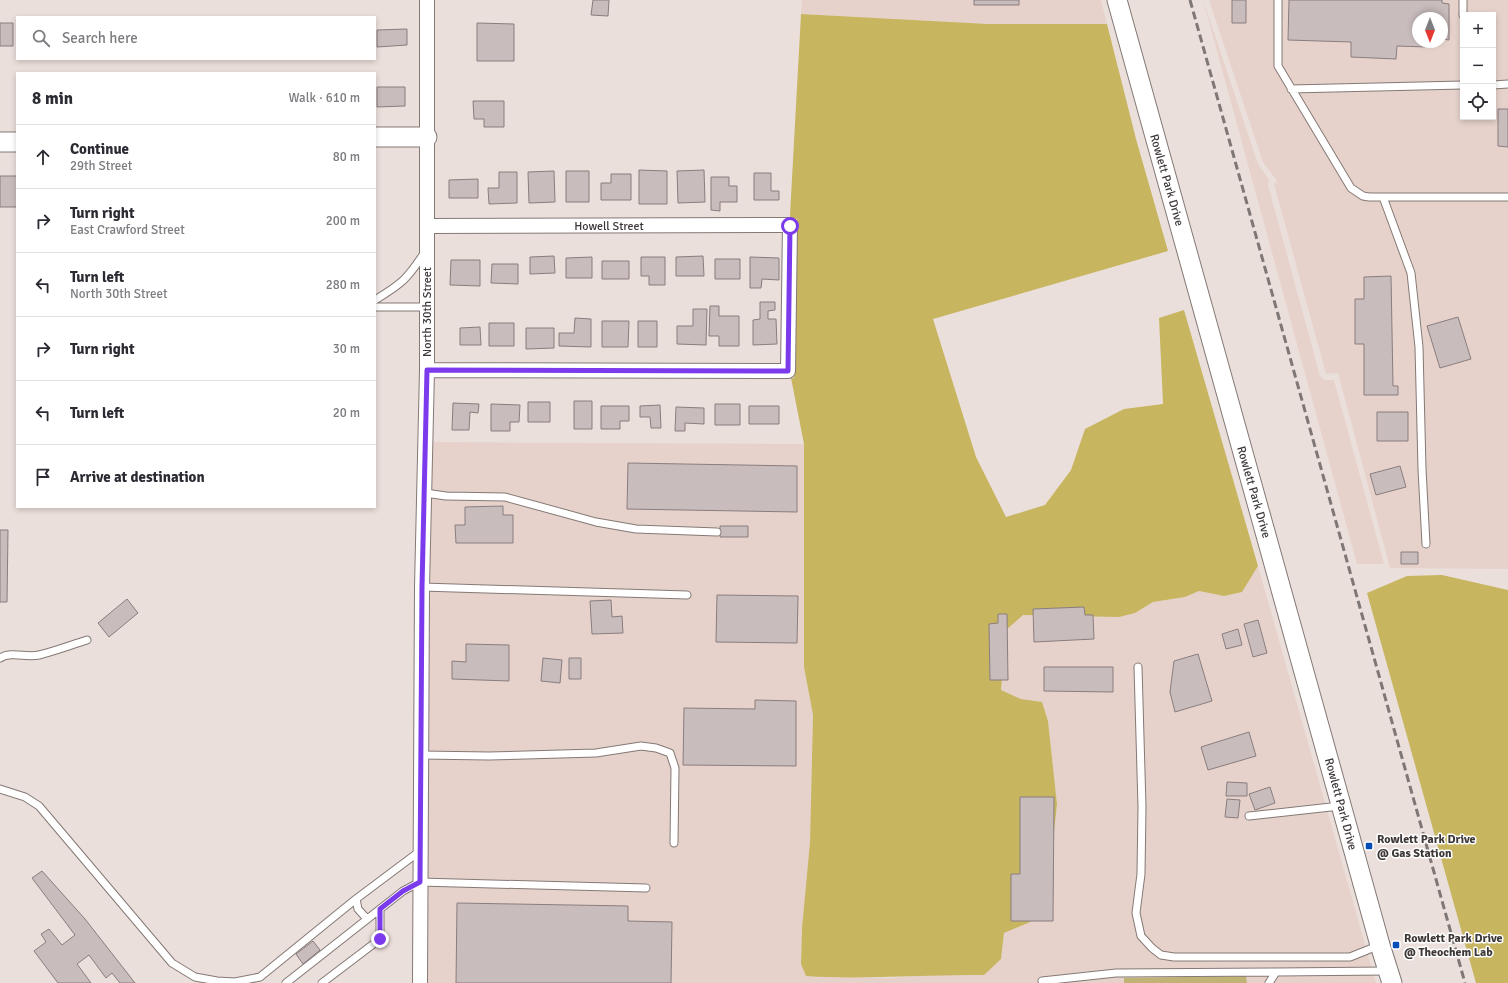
<!DOCTYPE html>
<meta charset="utf-8">
<style>
:root{--surface:#fff;--page:#f7f7f7;--text:#2b2b33;--muted:#7c7c81;--line:#e1e1e2}
body{margin:0;font-family:Signika,sans-serif;background:var(--page);color:var(--text)}
.controls{position:absolute;right:12px;top:12px;display:grid;overflow:hidden;border-radius:0px;box-shadow:0 2px 6px #0003}
.controls button{width:36px;height:36px;display:grid;place-items:center;padding:0;border:0;border-bottom:1px solid var(--line);background:var(--surface);color:var(--text);font:20px sans-serif}
.compass{position:absolute;left:1412px;top:12px;width:36px;height:36px;border-radius:50%;background:var(--surface);box-shadow:0 2px 6px #0003;rotate:180deg}
.stop{position:absolute;width:12px;height:12px;margin:-9px;border:3px solid #7c3aed;border-radius:50%;background:#fff}
.stop.end{background:#7c3aed;border-color:#fff;box-shadow:0 1px 4px #0008}
.list{margin:0;padding:0;list-style:none}
h2{display:flex;justify-content:space-between;align-items:center;height:52px;margin:0;padding:0 16px;font-size:17px}
h2 small{font-size:13px;font-weight:400;color:var(--muted)}
.list li{display:grid;grid-template-columns:26px 1fr auto;gap:12px;align-items:center;box-sizing:border-box;height:64px;padding:0 16px;border-top:1px solid var(--line)}
.list b{display:block;font-size:15px;white-space:nowrap}
.list p{margin:0;font-size:13px;white-space:nowrap;color:var(--muted)}
.list em{font-size:13px;font-style:normal;color:var(--muted)}
.icon{flex:none;width:22px;height:22px;fill:none;stroke:currentColor;stroke-width:2;stroke-linecap:round;stroke-linejoin:round}
.map{position:relative;flex:none;width:1508px;height:983px;overflow:hidden}
.search{position:absolute;background:var(--surface);box-shadow:0 2px 6px #0003;left:16px;top:16px;width:360px;height:44px;display:flex;align-items:center;gap:10px;box-sizing:border-box;padding:0 14px;border-radius:0px;color:var(--muted);font-size:15px}
.panel{position:absolute;background:var(--surface);box-shadow:0 2px 6px #0003;left:16px;top:72px;width:360px;height:436px;border-radius:0px}
.map>svg:first-child{display:block}
.built{fill:#e6d2cb;fill-rule:evenodd}
.green{fill:#c0b375}
.forest{fill:#c7b560}
.building{fill:#c9bcbd;stroke:#897d7e}
.lines{fill:none;stroke-linecap:round;stroke-linejoin:round}
.lane-casing{stroke:#847975;stroke-width:9}
.street-casing{stroke:#847975;stroke-width:16}
.secondary-casing{stroke:#847975;stroke-width:21}
.lane{stroke:#fff;stroke-width:7}
.street{stroke:#fff;stroke-width:14}
.secondary{stroke:#fff;stroke-width:19}
.rail{stroke:#7e7775;stroke-width:3;stroke-dasharray:8 4;stroke-linecap:butt}
.route{stroke:#7c3aed;stroke-width:5}
.poi-dot{fill:#054eb8;stroke:#fff;stroke-width:1.5}
.labels{text-anchor:middle;stroke-width:3;stroke-linejoin:round;paint-order:stroke}
.street-label{font-size:12px;fill:#3d3837;stroke:#fff}
.poi-label{font-size:12px;font-weight:bold;fill:#3d3837;stroke:#fff;text-anchor:start}
</style>
<div class="map">
<svg width="1508" height="983" viewBox="0 0 1508 983">
<rect width="100%" height="100%" fill="#ebdfdb"/>
<path class="built" d="M802,0h299l6,24h-119l-187,-10z
M1203,0l55,164 11,16 -1,5 52,191 4,4h10l50,184h-27z
M1209,0h299v569l-118,-1 -52,-195 -12,1 -52,-190 3,-3 -14,-19zM1463,15h30v102h-30zM1418,18h24v24h-24z
M432,442l372,2v223l9,48 -3,127 -8,86 -1,36 5,12 84,2 51,-4 60,-15 3,-26 44,-45 9,-84 -9,-83 -6,-19 -21,-3 -20,-9 5,-60 17,-15 112,-2 18,-11 32,-5 14,-6 25,5 17,-4 17,-26 118,417h-129l-1,-7 -122,2v5h-698l3,-396z"/>
<path class="green" d="M1246,976l1,7h-123v-5z"/>
<path class="forest" d="M801,14l187,10h119l29,115 32,112 -235,68 43,138 30,60 39,-12 26,-35 14,-41 39,-20 39,-5 -4,-86 25,-8 74,256 -16,26 -18,4 -25,-5 -14,6 -32,5 -18,11 -16,4 -96,-2 -17,15 -5,60 20,9 21,3 6,19 9,83 -9,84 -18,34 -26,11 -3,26 -17,16c-60,-1 -119,5 -178,1l-5,-12 1,-36 8,-86 3,-127 -9,-48v-223l-13,-66h3l3,-159 -7,-1v-3z
M1442,575l66,15v393h-32l-109,-390 40,-17z"/>
<path class="building" d="M593,0h16l-1,16 -17,-1z
M974,0h45v5h-45z
M1232,0h14v23h-14z
M1289,0h153v3l7,1v36l-7,-1v-21h-24v24h9v5l-30,-1 -1,13 -45,-2v-15l-63,-2z
M0,23h13v23h-13z
M477,23l37,1v37h-37z
M407,29v16l-30,2v-17z
M377,87h28v19l-28,1z
M473,101h31v26h-20v-8h-10z
M1498,109h10v38l-10,-1z
M639,170l28,1v33h-28z
M704,170l1,32 -27,1 -1,-32z
M554,171l1,31 -26,1 -1,-31z
M566,171h23v31h-23z
M499,172h18v31l-28,1 -1,-16h11z
M754,173h17v18h8v9h-25z
M611,174h20v26h-30v-17h10z
M0,176h17v31h-17z
M711,177h18v9h8v16h-17v9l-9,-1z
M478,179v19h-29v-18z
M554,256l1,17 -25,1v-17z
M703,256l1,20h-28v-19z
M592,257v21h-26v-20z
M641,257h24v28h-16v-9h-8z
M750,257l29,1v22l-17,-1 -1,9h-11z
M715,259h25v20h-25z
M451,260h29v26l-30,-1z
M602,261h27v18h-27z
M492,264h26v20l-27,-1z
M1391,276l2,110h5v9h-34v-51h-9v-45h9v-22z
M760,302h15v8l-7,1v8h8l1,25 -24,1v-25l7,-1z
M710,306h9v10h20v30h-20v-10h-10z
M693,309h14l-1,36 -29,-1v-18h16z
M1458,317l13,42 -31,9 -13,-42z
M575,318l16,1v28l-32,-1v-13h15z
M602,321h27l-1,26h-26z
M638,321h19v26h-19z
M489,323h25v23h-25z
M480,327l1,18h-21v-17z
M526,328h28v20l-28,1z
M574,401h18v28h-18z
M528,402h22v20h-22z
M453,403l26,1 -1,9 -8,-1 -1,18h-17z
M491,404l29,1 -1,17h-9v9h-19z
M715,404h25v21h-25z
M660,405l1,23h-10l-1,-11h-10v-11z
M601,406h28v15h-9v8h-19z
M749,406h30v18h-30z
M676,407l28,1v16l-19,-1v8h-10z
M1377,412h31v29h-31z
M628,463l169,3v46l-170,-3z
M1400,466l6,21 -30,8 -6,-21z
M503,506v9h10v28h-57l-1,-18h10v-18z
M720,526h28v11h-28z
M0,530h8l-1,72h-7z
M1401,552h17v12h-17z
M717,595l81,1 -1,47 -81,-1z
M127,599l11,14 -29,24 -11,-14z
M611,600l1,17 10,-1 1,17 -31,1 -2,-33z
M1084,607l1,8h8l1,24 -60,3 -1,-33z
M998,614h9l1,66h-18l-1,-56 9,-1z
M1258,620l9,33 -14,4 -9,-33z
M1238,629l4,16 -16,4 -4,-15z
M466,644l43,1v36l-57,-2v-18l14,1z
M1198,654l14,47 -37,11 -5,-20 4,-31z
M543,658l19,2 -2,23 -19,-2z
M569,658h12v21h-12z
M1044,667h69v25l-69,-1z
M755,700l41,1v65l-113,-1 1,-57 71,1z
M1249,732l7,24 -48,14 -7,-23z
M1227,782l20,1v13h-21z
M1270,787l5,16 -20,7 -6,-16z
M1020,797h34l-1,124h-42v-47h9z
M1227,799l13,1 -2,18 -13,-1z
M42,871l43,48 50,64h-15l-8,-10 -6,5 -17,-23 -12,9 14,19h-33l-24,-32 12,-9 -5,-8 8,-5 13,16 13,-10 -43,-57z
M457,903l171,3v15l44,1 -1,61h-215z
M313,941l7,9 -17,14 -7,-10z"/>
<g class="lines">
<defs>
<path id="lane" d="M1278,0v66l73,122 12,8 6,1h139
M1463,0v15
M1493,85l15,-1
M1291,89l172,-4
M1383,197l28,76 8,74 3,122 4,75
M375,300c28,-17 32,-21 50,-48
M375,307h52
M425,493l21,3 59,1 91,25 40,7 81,3
M422,587l265,8
M0,658c12,-7 26,0 39,-3 16,-4 32,-10 48,-15
M1138,667l4,140 -1,67 -5,39 5,23 11,12 9,7 13,2h176l30,-12
M421,755l68,1 107,-3 45,-7 15,2 14,5 5,15 -1,75
M0,789l25,8 14,9 133,157 23,14 22,4 18,1 25,-5 96,-78
M1249,816l91,-10
M367,919l-9,-10 -2,-10 64,-48
M1042,981l74,-8 160,-1
M286,983l117,-92 17,-9 226,6
M322,983l58,-44v-30
M1269,983l7,-11 111,-1"/>
<path id="street" d="M427,226l363,-1 -2,146 -361,-1
M420,983l2,-396 5,-217v-370"/>
<path id="secondary" d="M1117,0l263,945 12,38
M375,137h52
M0,142h17"/>
</defs>
<use href="#lane" class="lane-casing"/>
<use href="#street" class="street-casing"/>
<use href="#secondary" class="secondary-casing"/>
<use href="#lane" class="lane"/>
<use href="#street" class="street"/>
<use href="#secondary" class="secondary"/>
<path class="rail" d="M1190,0l275,983"/>
</g>
<g class="lines">
<path class="route" d="M380,939v-30l23,-18 17,-9 2,-295 5,-217 361,1 2,-145"/>
</g>
<g class="poi-dot">
<rect x="1365" y="842" width="8" height="8" rx="2"/>
<rect x="1392" y="941" width="8" height="8" rx="2"/>
</g>
<g class="labels">
<g class="street-label">
<text transform="translate(1167 180) rotate(74)" y="4">Rowlett Park Drive</text>
<text x="609" y="230">Howell Street</text>
<text transform="translate(427 312) rotate(-90)" y="4">North 30th Street</text>
<text transform="translate(1254 492) rotate(74)" y="4">Rowlett Park Drive</text>
<text transform="translate(1341 804) rotate(75)" y="4">Rowlett Park Drive</text>
</g>
<g class="poi-label">
<text x="1377" y="843">Rowlett Park Drive<tspan x="1377" dy="14">@ Gas Station</tspan></text>
<text x="1404" y="942">Rowlett Park Drive<tspan x="1404" dy="14">@ Theochem Lab</tspan></text>
</g>
</g>
</svg>
<div class="controls">
<button>+</button>
<button>−</button>
<button><svg class="icon" aria-label="locate" viewBox="0 0 24 24"><circle cx="12" cy="12" r="6"/><path d="M12 2v4M12 18v4M2 12h4M18 12h4"/></svg></button>
</div>
<svg class="compass" viewBox="-18 -18 36 36"><path d="M0-13l5 13h-10z" fill="#e53935"/><path d="M0 13l5-13h-10z" fill="#7c7c81"/></svg>
<div class="stop" style="left:790px;top:226px"></div>
<div class="stop end" style="left:380px;top:939px"></div>
<div class="search"><svg class="icon" aria-label="search" viewBox="0 0 24 24"><circle cx="10" cy="10" r="6"/><path d="M15 15l6 6"/></svg>Search here</div>
<section class="panel">
<h2>8 min<small>Walk · 610 m</small></h2>
<ul class="list">
<li><svg class="icon" aria-label="ahead" viewBox="0 0 24 24"><path d="M12 20V5M6 11l6-6 6 6"/></svg><div><b>Continue</b><p>29th Street</p></div><em>80 m</em></li>
<li><svg class="icon" aria-label="right" viewBox="0 0 24 24"><path d="M7 20v-9h11M14 6l5 5-5 5"/></svg><div><b>Turn right</b><p>East Crawford Street</p></div><em>200 m</em></li>
<li><svg class="icon" aria-label="left" viewBox="0 0 24 24"><path d="M17 20v-9H6M10 6l-5 5 5 5"/></svg><div><b>Turn left</b><p>North 30th Street</p></div><em>280 m</em></li>
<li><svg class="icon" aria-label="right" viewBox="0 0 24 24"><path d="M7 20v-9h11M14 6l5 5-5 5"/></svg><div><b>Turn right</b></div><em>30 m</em></li>
<li><svg class="icon" aria-label="left" viewBox="0 0 24 24"><path d="M17 20v-9H6M10 6l-5 5 5 5"/></svg><div><b>Turn left</b></div><em>20 m</em></li>
<li><svg class="icon" aria-label="arrive" viewBox="0 0 24 24"><path d="M6 21V4h12l-3 4 3 4H6"/></svg><div><b>Arrive at destination</b></div></li>
</ul>
</section>
</div>
